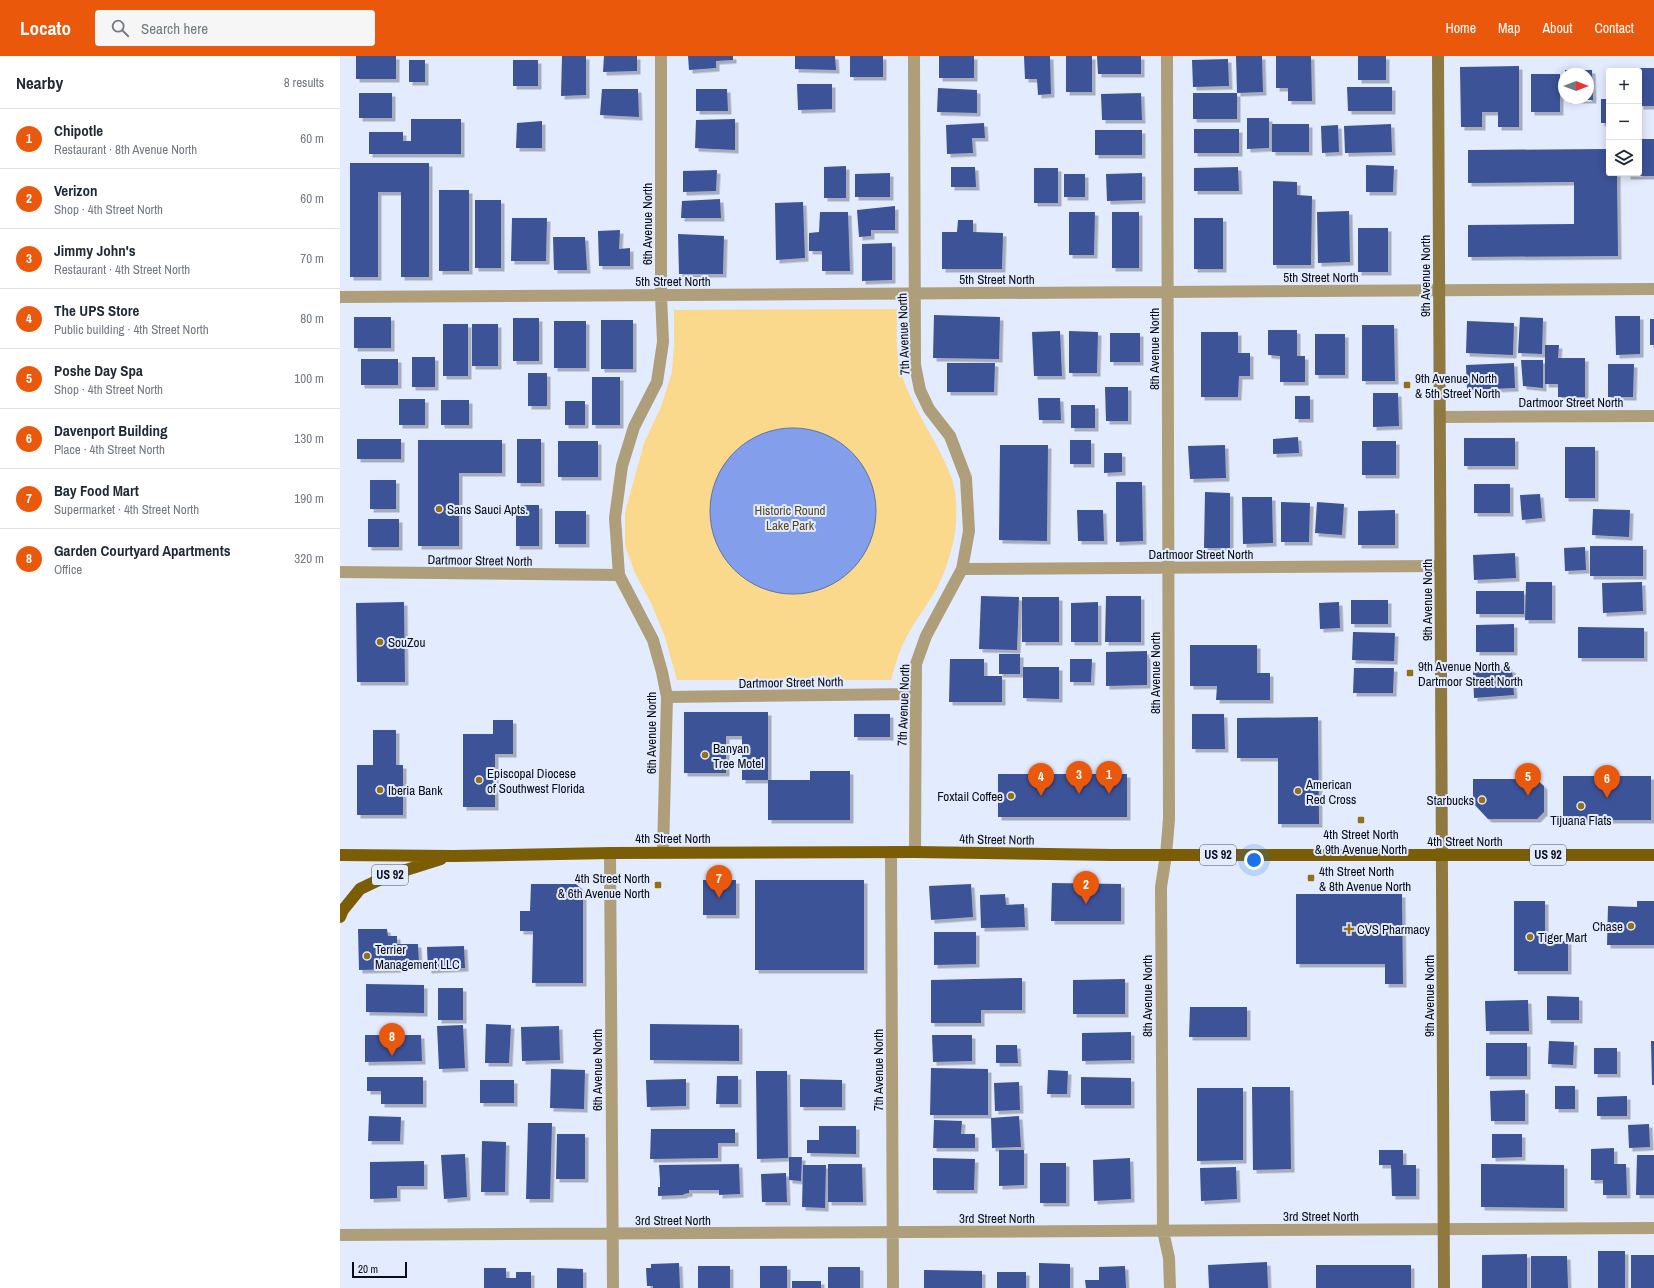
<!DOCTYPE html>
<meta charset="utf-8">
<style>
:root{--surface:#fff;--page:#f6f6f7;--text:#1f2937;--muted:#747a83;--line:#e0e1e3;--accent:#ea580c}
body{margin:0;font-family:"Archivo Narrow",sans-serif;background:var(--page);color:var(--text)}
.controls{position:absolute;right:12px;top:12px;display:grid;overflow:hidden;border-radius:4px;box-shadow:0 2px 10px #0003}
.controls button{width:36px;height:36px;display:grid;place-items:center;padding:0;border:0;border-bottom:1px solid var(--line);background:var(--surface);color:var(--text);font:20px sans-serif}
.compass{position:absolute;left:1218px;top:12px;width:36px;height:36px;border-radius:50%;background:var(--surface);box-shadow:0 2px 10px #0003;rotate:90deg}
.scale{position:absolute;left:12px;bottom:10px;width:55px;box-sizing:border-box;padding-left:4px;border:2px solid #090d17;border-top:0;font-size:11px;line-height:14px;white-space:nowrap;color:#090d17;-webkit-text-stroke:3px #e3ebfe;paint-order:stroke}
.you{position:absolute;left:914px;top:804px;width:14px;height:14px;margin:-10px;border:3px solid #fff;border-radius:50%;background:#1a73e8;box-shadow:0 0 0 6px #1a73e833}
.badge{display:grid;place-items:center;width:26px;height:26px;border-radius:50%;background:var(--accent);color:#fff;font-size:13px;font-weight:700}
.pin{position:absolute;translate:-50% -33px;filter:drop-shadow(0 1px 2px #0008)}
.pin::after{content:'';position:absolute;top:21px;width:14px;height:12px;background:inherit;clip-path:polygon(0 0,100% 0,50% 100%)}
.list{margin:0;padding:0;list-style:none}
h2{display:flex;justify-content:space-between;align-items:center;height:52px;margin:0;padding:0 16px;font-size:17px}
h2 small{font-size:13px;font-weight:400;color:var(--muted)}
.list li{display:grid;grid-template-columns:26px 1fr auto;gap:12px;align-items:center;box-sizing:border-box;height:60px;padding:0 16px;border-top:1px solid var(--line)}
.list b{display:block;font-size:15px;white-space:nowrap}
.list p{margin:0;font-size:13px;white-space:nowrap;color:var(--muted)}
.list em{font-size:13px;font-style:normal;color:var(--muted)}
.icon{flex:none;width:22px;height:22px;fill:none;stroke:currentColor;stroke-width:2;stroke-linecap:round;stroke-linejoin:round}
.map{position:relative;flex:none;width:1314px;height:1232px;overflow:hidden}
header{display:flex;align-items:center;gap:24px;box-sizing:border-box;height:56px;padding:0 20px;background:var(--accent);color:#fff}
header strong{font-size:19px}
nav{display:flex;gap:22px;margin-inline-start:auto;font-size:14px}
.search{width:280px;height:36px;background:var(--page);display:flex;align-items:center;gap:10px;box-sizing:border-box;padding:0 14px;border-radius:4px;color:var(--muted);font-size:15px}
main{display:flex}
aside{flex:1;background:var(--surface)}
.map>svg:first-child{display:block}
.green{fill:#fad98d}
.water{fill:#839eeb;stroke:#5e72ab}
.building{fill:#3c5298;filter:url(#shadow)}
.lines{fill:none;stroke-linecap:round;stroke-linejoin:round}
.street{stroke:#ae9e7a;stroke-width:12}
.secondary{stroke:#907841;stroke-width:12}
.primary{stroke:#7a5d05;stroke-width:12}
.poi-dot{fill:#917016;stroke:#e3ebfe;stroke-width:1.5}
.labels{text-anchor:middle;stroke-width:4;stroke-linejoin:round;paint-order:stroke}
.shield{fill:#e3ebfe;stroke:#4a505c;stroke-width:1}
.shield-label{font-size:12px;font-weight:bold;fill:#090d17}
.street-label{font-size:13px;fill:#090d17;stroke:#e3ebfe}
.poi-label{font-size:13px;fill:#090d17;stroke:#e3ebfe;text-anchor:start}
.park-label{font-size:13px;fill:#574721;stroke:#e3ebfe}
</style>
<header>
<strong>Locato</strong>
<div class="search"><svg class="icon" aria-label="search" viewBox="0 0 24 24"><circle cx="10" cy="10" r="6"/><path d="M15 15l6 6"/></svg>Search here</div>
<nav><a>Home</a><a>Map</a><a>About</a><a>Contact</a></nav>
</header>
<main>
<aside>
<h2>Nearby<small>8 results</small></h2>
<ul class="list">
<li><span class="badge">1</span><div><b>Chipotle</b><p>Restaurant · 8th Avenue North</p></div><em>60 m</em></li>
<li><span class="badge">2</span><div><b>Verizon</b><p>Shop · 4th Street North</p></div><em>60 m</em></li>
<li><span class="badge">3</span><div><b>Jimmy John's</b><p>Restaurant · 4th Street North</p></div><em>70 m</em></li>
<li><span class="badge">4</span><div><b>The UPS Store</b><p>Public building · 4th Street North</p></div><em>80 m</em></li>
<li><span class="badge">5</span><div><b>Poshe Day Spa</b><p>Shop · 4th Street North</p></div><em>100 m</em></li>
<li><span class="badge">6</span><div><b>Davenport Building</b><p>Place · 4th Street North</p></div><em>130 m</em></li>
<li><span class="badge">7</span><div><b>Bay Food Mart</b><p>Supermarket · 4th Street North</p></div><em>190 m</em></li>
<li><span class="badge">8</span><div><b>Garden Courtyard Apartments</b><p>Office</p></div><em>320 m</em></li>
</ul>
</aside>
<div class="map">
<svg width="1314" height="1232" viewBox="0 0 1314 1232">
<defs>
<filter id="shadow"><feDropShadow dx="3.5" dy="3.5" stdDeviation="0" flood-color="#0004"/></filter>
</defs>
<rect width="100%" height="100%" fill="#e3ebfe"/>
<path class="green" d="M557,253c0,22 -2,45 5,66 12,38 37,67 50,104 6,18 5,42 2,60 -4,17 -9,34 -17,49 -10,18 -24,35 -33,54 -6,12 -9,25 -13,38h-214l-12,-43 -13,-32 -17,-32 -10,-27v-34l10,-36 9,-33 17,-36 11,-35 2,-28v-34z"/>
<path class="water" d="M370 455a83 83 0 1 1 166 0a83 83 0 1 1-166 0Z"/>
<path class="building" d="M16,0h40v23h-40z
M222,0h24v39l-25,1z
M264,0h33v15l-34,1z
M348,0h45v4l-17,1v7l-27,2z
M455,0h40l1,14 -41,-1z
M510,0h33v21h-33z
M599,0h35v22h-35z
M684,0h26l1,38 -13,1 -1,-16h-12z
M726,0h26v36h-26z
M757,0h44v18h-43z
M896,0h26l1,36 -26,1z
M936,0h35l1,45h-24v-13h-12z
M1018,0h28v24h-28z
M888,3l1,27 -36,1 -1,-27z
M69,4h16v22h-16z
M173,4h25v26h-25z
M1179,10v61h-21v-15h-16v15h-21l-1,-60z
M1299,12h15v38h-14z
M1225,14h27l1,30h-27v-2h22v-24h-23z
M1191,18h29v38h-29z
M457,28h35v25l-34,1z
M1007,31h45v24h-44z
M598,32l39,2v23l-40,-1z
M262,33h36l1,28 -39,-2z
M356,33h31l1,22h-32z
M19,37h33v25h-33z
M801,37l1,27h-40l-1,-26z
M853,37h44v26h-44z
M1261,43h8v24h-8z
M907,62h22v30l-22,1z
M71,63h50v35h-92v-22h34v9h8z
M395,63v31l-40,-2 1,-28z
M202,65v27h-26l1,-25z
M644,67l1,15h-13l1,15 -26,1 -1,-29z
M932,68h37v28h-37z
M1051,68l1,28 -47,1 -1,-27z
M998,69l1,27 -17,1 -1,-27z
M854,73h45v24h-45z
M755,74h47v25h-47z
M1299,83h15v37h-27v-3h12z
M1269,93v24h8l1,83 -150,1v-32l106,-1v-42l-106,1v-33z
M10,107h79v114h-28v-85h-23v85h-28z
M1026,109l28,1 -1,26h-27z
M506,110v32h-22v-31z
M611,111h24l1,20h-25z
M898,111l1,24h-45v-23z
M694,112h24v35h-24z
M377,114l-1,21 -33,1v-21z
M550,117v24h-35v-23z
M802,117v27l-35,1 -1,-27z
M724,118h21v23h-21z
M933,125l24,1v13l15,1 -1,69h-38z
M99,134h30v81h-30z
M380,143l1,19h-40l1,-17z
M135,144h26v68h-26z
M463,146l2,56 -29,2 -1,-57z
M555,150v24h-24v6l-12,1 -2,-27z
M1009,155l1,51 -32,1 -1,-51z
M480,156h28l2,59h-28v-20h-13v-18l10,-1z
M729,156h26l-1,43h-25z
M772,156h27v56h-27z
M172,162h35l-1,43h-35z
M854,162h29v51h-29z
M618,164h15v12l30,1 -1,36h-60v-37h15z
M1018,172h30v44h-30z
M280,174l-1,19 11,-1v18h-31l-1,-35z
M338,178l46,2 -1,38h-44z
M213,181h32l2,33h-33z
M552,187v37l-30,1v-37z
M594,259l66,2 -1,42 -66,-1z
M1275,260h25v38l-24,1z
M14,261h37v31h-37z
M1180,261l23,1 -1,36 -24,-1z
M173,262h26v43h-26z
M1310,263h4v26h-4z
M261,264h32v49h-32z
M214,265h32v47h-32z
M1127,265l47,2 -1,32 -47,-2z
M103,268h25v52h-25z
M132,268h26v42h-26z
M1022,269h32l1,56h-33z
M928,274h29v26h8v26h-25v-26l-12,-1z
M720,275l2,45h-28l-2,-44z
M729,275l29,1 -1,41h-28z
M861,276h37v21h12v23h-11l-1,21h-37z
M770,277h30v29h-30z
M975,278h30v41h-30z
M1205,289h14l-1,13h27v39h-27v-13h-13z
M72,301h23v30h-23z
M21,303h37v26h-37z
M1181,304h22v28l-20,-2z
M607,307h48l-1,29h-47z
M1174,307l1,25 -48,2 -1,-25z
M1268,308h26l-1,33h-25z
M188,317h19v33h-19z
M252,321h28v48h-28z
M765,331h23v34h-22z
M1033,337h25l1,33 -26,1z
M955,340h15v23h-15z
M698,342h22l1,22h-22z
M59,343h26v26h-26z
M101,344h28v25h-28z
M225,345h20v24h-20z
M731,349h24v23h-24z
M958,381l1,16 -26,1v-15z
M1124,382h51v28h-51z
M17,383h44v20h-44z
M177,383h24v44h-24z
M78,384h84v33h-43v73h-41z
M730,384h21v24h-21z
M218,385h40v36h-40z
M1022,385h34v34h-34z
M660,389h48l-1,96 -48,-1z
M885,389l1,33 -36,1 -2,-33z
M1225,391h30v51h-30z
M764,397h18v19l-18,1z
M30,424h26v29h-26z
M776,426h26l1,59 -27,1z
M1134,428h36v29h-36z
M865,436l25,1v55h-26z
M1200,438l2,24 -20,2 -2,-25z
M902,441h30l1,46 -30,1z
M941,446l29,1 -1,39h-28z
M977,446l27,2 -2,31 -27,-2z
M176,449h23v41h-23z
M1253,453l37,1 -1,27 -37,-2z
M737,454h26l1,31h-26z
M1055,454v35h-37v-34z
M215,455h31v33h-31z
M28,463h31v28h-31z
M1250,490h53v30h-53z
M1245,491l1,23 -21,1 -1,-23z
M1175,497l1,25 -42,2 -1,-25z
M1186,526h26v38h-27z
M1302,526l1,29 -40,2 -1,-30z
M1136,535h48v23h-48z
M641,540l38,1 -2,53 -38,-1z
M766,540h35v46h-36z
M682,541h37v45h-37z
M1011,544h37v24h-37z
M64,546l1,80h-48l-1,-79z
M758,546v40h-27v-39z
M999,546l1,26 -20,1 -1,-26z
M1174,568v28h-38v-27z
M1238,571l66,1v30h-66z
M1013,576l42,1 -1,28 -42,-1z
M850,589h67v28h13v27h-54l1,-14h-27z
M807,595v34l-41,1v-34z
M659,598h21v20h-21z
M610,603h34v17h18v26h-53z
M730,603h22l-1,23h-21z
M683,611h36v32l-36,-1z
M1014,612h40l-1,25h-40z
M1172,613l2,26 -40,3 -1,-27z
M344,656h84v68h-26v-44h-16v37h-42z
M514,658h36v23h-36z
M852,658h32l1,35h-33z
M978,661l1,107h-41v-66h-41v-40z
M153,664h20v34h-18v53h-32v-73h30z
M33,674h23v35h7v50h-46v-50h16z
M470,715h40v49h-82v-40h42z
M658,718h129v43h-129z
M1223,720h88v44h-88z
M1133,723h63l8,7v26l-7,7h-49l-15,-16z
M363,824h33v35h-33z
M415,824h109v90h-109z
M712,827l69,1v37h-70z
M191,828h45l7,6v93h-51l1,-52h-13v-20h10z
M631,828l2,33 -42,3 -2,-34z
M665,838l1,11 18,-1 1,23 -44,1 -1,-33z
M956,838h106l1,90h-18v-20h-89z
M1174,845h31v40h23v30h-54z
M1297,845h17v44h-47l1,-39 29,1z
M18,873h29l1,7h9v8h21l1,20h-20v5l-40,1z
M594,876h42v32l-42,1z
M124,890l1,22 -37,2 -1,-23z
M682,922v32h-41v13h-50v-43z
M785,923v35h-52v-34z
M26,928l58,1v28l-58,-1z
M98,932h25v32h-25z
M1207,940l32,1v23h-32z
M1188,944l1,31h-43l-1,-30z
M850,951h57v30h-58z
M146,968l25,1 -2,38h-24z
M310,968l89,1v36l-89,-1z
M123,969l2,43 -26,1 -2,-43z
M219,970l1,34 -38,1 -1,-34z
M791,976v28l-49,1v-28z
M25,979h56l1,26 -57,1z
M592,979h40v26l-39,1z
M1209,985l25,1 -1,23 -25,-1z
M1311,985h3v44h-2z
M1146,987h41v33h-41z
M656,989h21l1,18h-22z
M1254,992h23v26h-23z
M591,1012l57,1v46h-58z
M211,1013l34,1 -1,39 -34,-1z
M708,1014l20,1 -1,23h-20z
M416,1015h31l1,87 -31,1z
M377,1020h21v28h-22z
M27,1021h56v27h-42v-13h-14z
M741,1021l50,1v27h-50z
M346,1023v27l-39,1 -1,-27z
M460,1023l42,1v27h-42z
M140,1024h34v23h-34z
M679,1026l1,28 -25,1 -1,-28z
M1215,1030h20v23h-20z
M912,1031h38l1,82 -38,1z
M857,1032h46v72l-46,1z
M1185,1034v31h-34l-1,-30z
M1287,1040v20h-30v-19z
M29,1060l32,1 -1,24h-32z
M679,1060l2,31 -29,1 -1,-30z
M594,1064l28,1 -1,13h14v14h-42z
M188,1067h24l-2,76h-24z
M1309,1068l1,23 -21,1 -1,-23z
M479,1070h37v28l-49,-1v-13h12z
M311,1073h84v14h-17v15l-68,1z
M217,1078h28v45h-29z
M1152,1078h30v23l-30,1z
M142,1085l24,1 -1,50h-24z
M1274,1092v16h12l1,31h-24v-15h-12v-31z
M659,1094h25v35l-25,1z
M1039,1094h24v15h13v31h-24l-1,-31h-12z
M125,1098l2,43 -23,2 -3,-44z
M1297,1099h17v40h-18z
M449,1101h13l-1,24 -12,-1z
M593,1102l42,1 -1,31h-41z
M790,1102l1,41 -37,2 -1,-41z
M84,1105v25h-27v12l-27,1v-37z
M700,1107h26v40h-26z
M399,1108l1,30 -21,1v-5h-30v3l-5,1 -1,1 -25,1v-9h2v-7l-1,-15z
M488,1108h34l1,38h-35z
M1141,1108l83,1v43l-83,-1z
M463,1109h23l-1,43 -23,-1z
M896,1111l1,32 -36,2 -1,-33z
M446,1117l1,29h-25l-1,-28z
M1258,1195h27v37h-27z
M1187,1198v34h-45v-33z
M1291,1199h23v33h-23z
M1191,1200h36l1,32h-37z
M927,1206l1,26h-59l-1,-23z
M339,1207l1,25h-27v-2h-6l-1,-18h5v-4z
M699,1207l31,1v24h-31z
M976,1209h95v23h-95z
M358,1210h32v22h-32z
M420,1210h27v22h-27z
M785,1210l1,22h-40l-1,-8h14v-13z
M488,1211h32v21h-32z
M144,1212h22v10h10v-6h15v16h-47z
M217,1212l26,1v19h-26z
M584,1214l58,1v17h-58z
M657,1216h29v16h-29z
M452,1225h29v7h-29z"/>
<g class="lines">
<path class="street" d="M321,0v239l2,47 -6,40 -23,45 -12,39 -7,52 4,57 34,65 9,32 5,25 -4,155
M574,0l1,309 5,25 9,19 21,27 16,42 3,53 -7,38 -36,67 -10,28 -1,188
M827,0l2,763 -3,36 -5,32 2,344 6,27 1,30
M0,241l1314,-8
M1100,361l214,-1
M622,513l478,-3
M0,516l279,3
M327,641l248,-3
M551,796l2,436
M270,797l3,435
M0,1179l1314,-7"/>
<path class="secondary" d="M1098,0l6,1232"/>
<path class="primary" d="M0,799l114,1 156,-3 305,-1 197,3h542
M0,861l3,-7 17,-21 27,-13 54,-17"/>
</g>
<g class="poi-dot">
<rect x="1063" y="325" width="8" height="8" rx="2"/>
<circle cx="99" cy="453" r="4"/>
<circle cx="40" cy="586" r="4"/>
<rect x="1066" y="613" width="8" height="8" rx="2"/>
<circle cx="365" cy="699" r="4"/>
<circle cx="139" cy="724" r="4"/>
<circle cx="40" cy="734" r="4"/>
<circle cx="958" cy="735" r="4"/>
<circle cx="671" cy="740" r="4"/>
<circle cx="1142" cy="744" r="4"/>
<circle cx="1241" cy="750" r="4"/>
<rect x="1017" y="760" width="8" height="8" rx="2"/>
<rect x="967" y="818" width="8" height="8" rx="2"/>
<rect x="314" y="825" width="8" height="8" rx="2"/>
<circle cx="1291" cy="870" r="4"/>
<path d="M1007 867h4v4h4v4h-4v4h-4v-4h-4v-4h4z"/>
<circle cx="1190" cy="881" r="4"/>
<circle cx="27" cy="900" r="4"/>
</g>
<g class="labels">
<g class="shield">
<rect x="860" y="789" width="36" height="20" rx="3"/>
<rect x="1190" y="789" width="36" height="20" rx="3"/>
<rect x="32" y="809" width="36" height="20" rx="3"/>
</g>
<g class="shield-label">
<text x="878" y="803">US 92</text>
<text x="1208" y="803">US 92</text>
<text x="50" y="823">US 92</text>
</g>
<g class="street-label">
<text transform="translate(307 168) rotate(-90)" y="5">6th Avenue North</text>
<text transform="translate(1085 220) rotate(-90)" y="5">9th Avenue North</text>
<text x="981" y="226">5th Street North</text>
<text x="657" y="228">5th Street North</text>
<text x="333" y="230">5th Street North</text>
<text transform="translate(563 278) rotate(-92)" y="5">7th Avenue North</text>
<text transform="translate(814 293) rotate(-90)" y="5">8th Avenue North</text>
<text x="1231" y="351">Dartmoor Street North</text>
<text x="861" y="503">Dartmoor Street North</text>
<text transform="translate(140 504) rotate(1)" y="5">Dartmoor Street North</text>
<text transform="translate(1087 544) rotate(-90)" y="5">9th Avenue North</text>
<text transform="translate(815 617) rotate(-90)" y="5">8th Avenue North</text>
<text transform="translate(451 626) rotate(-1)" y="5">Dartmoor Street North</text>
<text transform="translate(563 649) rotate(-88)" y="5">7th Avenue North</text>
<text transform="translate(311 677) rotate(-90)" y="5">6th Avenue North</text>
<text x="333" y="787">4th Street North</text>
<text transform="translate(657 783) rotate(1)" y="5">4th Street North</text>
<text x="1125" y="790">4th Street North</text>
<text transform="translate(807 940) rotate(-90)" y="5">8th Avenue North</text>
<text transform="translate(1089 940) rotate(-90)" y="5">9th Avenue North</text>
<text transform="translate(257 1014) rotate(-90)" y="5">6th Avenue North</text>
<text transform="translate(538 1014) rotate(-90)" y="5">7th Avenue North</text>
<text x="981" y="1165">3rd Street North</text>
<text x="657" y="1167">3rd Street North</text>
<text x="333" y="1169">3rd Street North</text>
</g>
<g class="poi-label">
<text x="1075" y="327">9th Avenue North<tspan x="1075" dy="15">&amp; 5th Street North</tspan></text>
<text x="107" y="458">Sans Sauci Apts.</text>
<text x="48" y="591">SouZou</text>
<text x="1078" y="615">9th Avenue North &amp;<tspan x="1078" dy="15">Dartmoor Street North</tspan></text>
<text x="373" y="697">Banyan<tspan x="373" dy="15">Tree Motel</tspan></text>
<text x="147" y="722">Episcopal Diocese<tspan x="147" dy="15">of Southwest Florida</tspan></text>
<text x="966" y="733">American<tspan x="966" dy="15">Red Cross</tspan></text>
<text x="48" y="739">Iberia Bank</text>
<text x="663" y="745" text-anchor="end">Foxtail Coffee</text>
<text x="1134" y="749" text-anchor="end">Starbucks</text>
<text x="1241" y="769" text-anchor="middle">Tijuana Flats</text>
<text x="1021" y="783" text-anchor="middle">4th Street North<tspan x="1021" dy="15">&amp; 9th Avenue North</tspan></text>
<text x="979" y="820">4th Street North<tspan x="979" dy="15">&amp; 8th Avenue North</tspan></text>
<text x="310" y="827" text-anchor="end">4th Street North<tspan x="310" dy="15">&amp; 6th Avenue North</tspan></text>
<text x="1283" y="875" text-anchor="end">Chase</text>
<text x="1017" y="878">CVS Pharmacy</text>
<text x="1198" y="886">Tiger Mart</text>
<text x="35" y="898">Terrier<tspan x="35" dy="15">Management LLC</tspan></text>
</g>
<g class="park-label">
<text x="450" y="459">Historic Round<tspan x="450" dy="15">Lake Park</tspan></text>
</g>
</g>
</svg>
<div class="controls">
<button>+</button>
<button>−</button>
<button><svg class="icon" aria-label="layers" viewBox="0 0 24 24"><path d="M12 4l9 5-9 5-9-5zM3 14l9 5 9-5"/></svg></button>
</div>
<svg class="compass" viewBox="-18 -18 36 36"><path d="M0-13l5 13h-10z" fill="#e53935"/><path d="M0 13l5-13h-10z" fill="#747a83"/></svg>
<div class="scale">20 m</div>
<div class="you"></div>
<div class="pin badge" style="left:769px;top:738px">1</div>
<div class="pin badge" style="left:746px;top:848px">2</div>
<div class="pin badge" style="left:739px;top:738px">3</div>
<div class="pin badge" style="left:701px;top:740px">4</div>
<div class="pin badge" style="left:1188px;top:740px">5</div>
<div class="pin badge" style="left:1267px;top:742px">6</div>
<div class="pin badge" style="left:379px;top:842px">7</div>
<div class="pin badge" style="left:52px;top:1000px">8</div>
</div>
</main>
